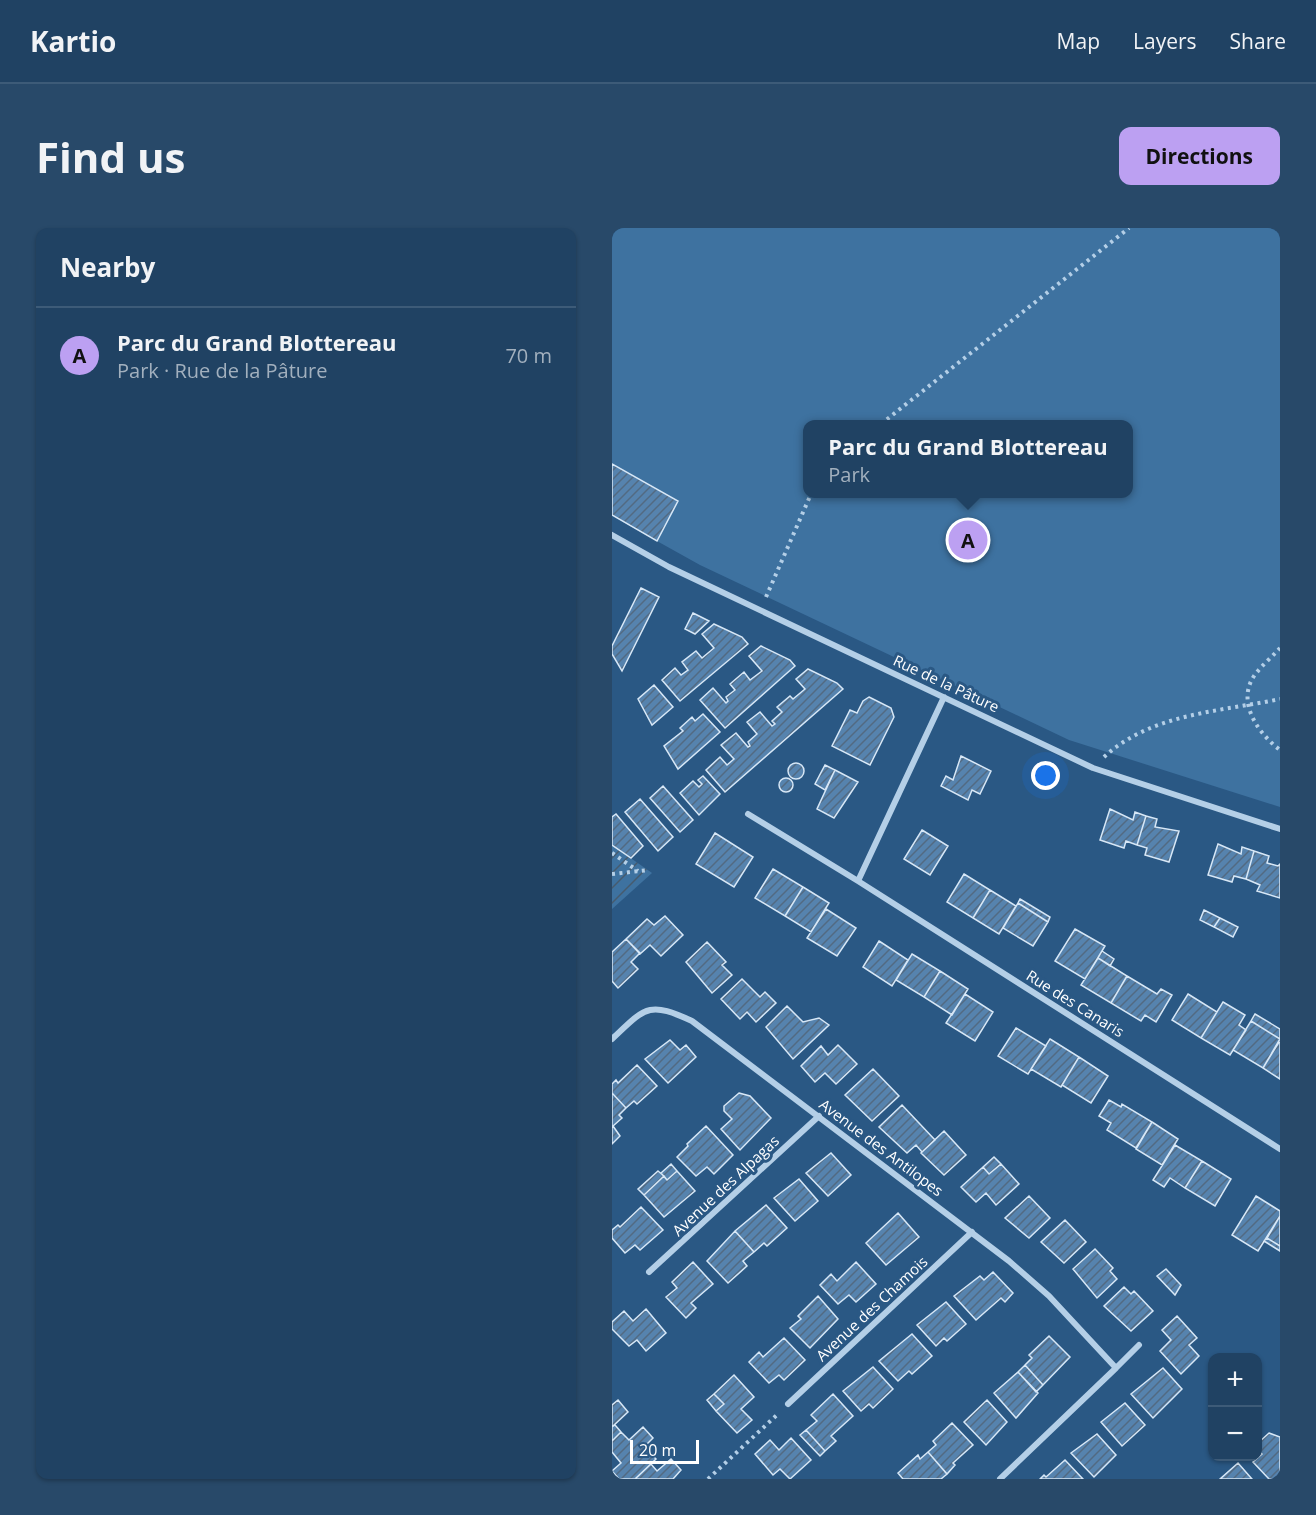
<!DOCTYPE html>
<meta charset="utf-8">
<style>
:root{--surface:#204263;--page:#284969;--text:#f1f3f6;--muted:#a2b0be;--line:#3d5b78;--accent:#bca0f2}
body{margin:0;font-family:"Open Sans",sans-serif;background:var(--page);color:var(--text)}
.controls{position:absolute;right:18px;bottom:18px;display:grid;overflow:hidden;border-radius:12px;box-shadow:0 2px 4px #0004}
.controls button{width:54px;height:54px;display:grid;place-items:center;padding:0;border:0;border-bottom:2px solid var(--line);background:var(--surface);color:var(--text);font:30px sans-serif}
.scale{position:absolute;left:18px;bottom:15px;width:69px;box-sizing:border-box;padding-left:6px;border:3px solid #fff;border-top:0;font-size:16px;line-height:21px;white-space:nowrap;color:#fff;-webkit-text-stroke:4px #2a5884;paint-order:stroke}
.you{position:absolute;left:434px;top:548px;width:21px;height:21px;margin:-15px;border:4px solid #fff;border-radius:50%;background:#1a73e8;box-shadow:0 0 0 9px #1a73e833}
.badge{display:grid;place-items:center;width:39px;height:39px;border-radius:50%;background:var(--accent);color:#111;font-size:20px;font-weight:700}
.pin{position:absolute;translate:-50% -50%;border:3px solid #fff;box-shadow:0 2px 6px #0006}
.popup{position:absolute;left:191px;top:192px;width:330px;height:78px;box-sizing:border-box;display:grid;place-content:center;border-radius:12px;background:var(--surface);filter:drop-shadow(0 2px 4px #0005);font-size:20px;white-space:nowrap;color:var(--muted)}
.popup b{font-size:22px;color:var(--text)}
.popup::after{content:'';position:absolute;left:50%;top:100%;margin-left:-12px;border:12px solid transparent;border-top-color:var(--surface)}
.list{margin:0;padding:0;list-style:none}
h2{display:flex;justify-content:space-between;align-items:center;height:78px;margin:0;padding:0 24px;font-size:26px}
h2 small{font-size:20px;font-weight:400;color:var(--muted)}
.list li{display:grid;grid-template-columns:39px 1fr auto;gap:18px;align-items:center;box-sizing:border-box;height:96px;padding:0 24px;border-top:2px solid var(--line)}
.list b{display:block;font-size:22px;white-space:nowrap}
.list p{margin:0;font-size:20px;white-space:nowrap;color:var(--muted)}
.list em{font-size:20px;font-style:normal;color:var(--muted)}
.map{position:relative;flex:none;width:668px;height:1251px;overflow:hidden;border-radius:12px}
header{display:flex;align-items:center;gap:36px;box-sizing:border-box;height:84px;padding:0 30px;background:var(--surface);border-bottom:2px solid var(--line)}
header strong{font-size:28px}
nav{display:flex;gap:33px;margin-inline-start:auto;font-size:21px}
.intro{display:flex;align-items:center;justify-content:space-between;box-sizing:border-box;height:144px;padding:0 36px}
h1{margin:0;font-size:42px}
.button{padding:15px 27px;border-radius:12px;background:var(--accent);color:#111;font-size:21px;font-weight:700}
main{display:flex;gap:36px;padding:0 36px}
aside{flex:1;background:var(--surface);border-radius:12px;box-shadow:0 2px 4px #0004}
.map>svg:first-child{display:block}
.park{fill:#3e72a0;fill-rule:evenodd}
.garden{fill:url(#garden-furrows)}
.building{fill:url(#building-hatch);stroke:#d7e7f6;stroke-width:1.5}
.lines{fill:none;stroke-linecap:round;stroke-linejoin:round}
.path{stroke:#b4cfe7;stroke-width:4;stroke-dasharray:3 4.5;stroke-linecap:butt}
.minor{stroke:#b4cfe7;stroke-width:6}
.labels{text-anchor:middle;stroke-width:6;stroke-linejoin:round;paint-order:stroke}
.street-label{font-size:15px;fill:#fff;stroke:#2a5884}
</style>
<header>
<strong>Kartio</strong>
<nav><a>Map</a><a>Layers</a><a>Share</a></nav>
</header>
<div class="intro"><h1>Find us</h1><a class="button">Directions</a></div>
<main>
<aside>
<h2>Nearby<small></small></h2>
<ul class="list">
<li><span class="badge">A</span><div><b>Parc du Grand Blottereau</b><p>Park · Rue de la Pâture</p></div><em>70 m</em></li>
</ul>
</aside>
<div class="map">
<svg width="668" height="1251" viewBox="0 0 668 1251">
<defs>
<pattern id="garden-furrows" width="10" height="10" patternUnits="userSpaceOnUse" patternTransform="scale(1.5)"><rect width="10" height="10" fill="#3e72a0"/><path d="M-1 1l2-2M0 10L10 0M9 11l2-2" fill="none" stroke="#465b6e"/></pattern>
<pattern id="building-hatch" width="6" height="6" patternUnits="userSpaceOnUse" patternTransform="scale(1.5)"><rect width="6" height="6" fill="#5683ae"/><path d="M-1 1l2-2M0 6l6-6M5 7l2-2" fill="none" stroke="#526a82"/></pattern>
</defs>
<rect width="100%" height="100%" fill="#2a5884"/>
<path class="park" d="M0,0h668v579l-211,-67 -369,-175 -88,-49zM196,196h320v70h-320z"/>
<path class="garden" d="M0,617l40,28 -40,36z"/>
<path class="building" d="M0,236l66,37 -21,40 -45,-26z
M29,360l18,9 -37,74 -10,-17v-8z
M81,385l16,8 -14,13 -10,-5z
M102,396l28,13 6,7 -68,57 -18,-21 13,-12 6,7 7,-5 -6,-8 14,-11 6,7 12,-10 -12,-14z
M149,418l29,14 5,6 -70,62 -25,-28 13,-12 13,15 2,-2 -2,-4 9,-7 -5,-6 14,-12 6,8 12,-9 -13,-15z
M196,441l29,14 6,6 -118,103 -19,-22 14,-13 7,8 7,-6 -13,-14 15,-12 12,14 2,-1 -2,-4 9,-8 -10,-12 13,-10 12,14 3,-2 -3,-3 10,-9 -5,-5 13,-11 3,3 12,-10 -9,-10z
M42,457l19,22 -21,18 -14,-26z
M257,469l22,11 3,9 -24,48 -38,-19 18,-36 7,3 6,-12z
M91,486l17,18 -42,37 -14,-23 19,-15 -3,-3 12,-11 3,4z
M349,528l30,15 -11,23 -8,-4 -4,10 -27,-14 5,-10 7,4z
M176 543a8 8 0 1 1 16 0a8 8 0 1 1-16 0Z
M213,537l10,5 -10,20 -10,-6z
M223,542l23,12 -24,36 -17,-9z
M91,548l17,18 -21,21 -19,-22 13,-12 6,6 3,-3 -4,-4z
M167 557a7 7 0 1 1 14 0a7 7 0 1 1-14 0Z
M51,558l30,34 -13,12 -30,-34z
M28,571l33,38 -15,14 -33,-39z
M498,581l23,11 2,-8 11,4 -9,29 -11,-4 -2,7 -24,-8z
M4,586l27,32 -12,12 -19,-13v-28z
M534,588l11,3 -2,8 24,4 -10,31 -24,-7 2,-7 -10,-3z
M310,602l26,16 -18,29 -26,-16z
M103,605l38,24 -19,30 -38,-23z
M606,616l23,10 1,-7 12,4 -8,28 -12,-3 -2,6 -24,-7z
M642,623l15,5 -2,7 11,3 2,-2v34l-23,-7 3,-6 -14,-6z
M161,641l30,18 -18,29 -30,-18z
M352,646l26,16 -17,28 -26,-16z
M191,659l26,16 -18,29 -26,-16z
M378,662l26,16 -17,28 -26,-16z
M408,671l30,18 -2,5 -30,-19z
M406,675l30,19 -15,24 -30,-18z
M214,681l30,19 -19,28 -30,-18z
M592,682l16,8 -6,9 -14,-7z
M53,688l18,19 -22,21 -11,-11 -10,9 -14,-15 21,-20 7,6z
M608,690l18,9 -5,10 -19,-10z
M463,701l30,17 -20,33 -30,-18z
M14,711l14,14 -9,9 7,7 -20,19 -6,-7v-29z
M267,713l29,19 -16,26 -29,-19z
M95,714l19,20 -4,3 10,10 -20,18 -26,-31z
M490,723l12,8 -4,7 -12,-8z
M300,726l28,17 -16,26 -28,-17z
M486,730l29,18 -16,27 -30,-18z
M328,743l28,18 -16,26 -28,-18z
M515,748l30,18 4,-5 11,6 -16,27 -11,-7 -4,6 -30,-18z
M130,751l18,18 5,-5 11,11 -20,19 -9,-10 -7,7 -19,-20z
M353,766l28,18 -18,29 -29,-18z
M576,766l29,18 -16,26 -29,-18z
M611,774l22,13 -6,10 7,5 -16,25 -29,-17z
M175,778l16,16 16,-4 10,7 -36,34 -27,-32z
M643,786l25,15v10l-29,-18z
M639,793l29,18 -17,29 -30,-18z
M404,800l30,18 -18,28 -30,-18z
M438,811l29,18 -18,30 -30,-18z
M58,812l10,10 6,-5 10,12 -28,26 -23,-24z
M667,814l1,1v36l-17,-11z
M226,817l19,19 -21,20 -11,-11 -10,9 -14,-16 20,-20 7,9z
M467,829l29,19 -17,27 -29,-18z
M25,837l20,21 -20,18 -3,-3 -8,7 -14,-15v-9l4,-4 2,3z
M261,841l26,27 -27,25 -27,-26z
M0,865l14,15 -7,7 3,3 -9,8 7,10 -8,8z
M127,865l11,3 21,22 -31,32 -19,-21 11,-10 -8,-8v-5z
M497,872l12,7 1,-3 30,18 -16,26 -29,-18 4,-7 -12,-7z
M290,877l33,35 -13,12 -6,-7 -9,8 -28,-26z
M540,894l26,17 -16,26 -26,-16z
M94,898l27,29 -19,19 -7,-7 -11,9 -19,-19 11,-11 -1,-2z
M332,903l22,24 -22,20 -23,-22z
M563,917l27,16 -17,27 -15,-10 -6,9 -11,-7z
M219,925l20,22 -23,21 -22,-23z
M382,929l7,7 -12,10 -6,-7z
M590,933l29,18 -16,27 -30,-18z
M59,936l6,7 -10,9 -6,-7z
M389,936l18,20 -23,21 -10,-12 -10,9 -15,-15 22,-20 6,7z
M46,943l6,5 -20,19 -6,-6z
M65,943l18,20 -31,26 -20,-22 20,-19 3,4z
M187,951l19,22 -23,20 -21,-23z
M417,968l21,22 -21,20 -24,-20z
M644,968l24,15v5l-22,35 -26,-16z
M154,977l21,23 -20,18 -3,-3 -10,9 -19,-21z
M29,979l22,23 -23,20 -5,-5 -10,8 -13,-15v-8l6,-5 2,2z
M286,985l21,24 -33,28 -20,-22z
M668,988v30l-13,-8z
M453,992l21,22 -22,21 -23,-21z
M123,1003l19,21 -11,9 4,5 -19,17 -21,-22z
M655,1010l13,8v5l-16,-10z
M483,1021l18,19 -3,3 7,8 -20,19 -24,-29z
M81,1034l20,22 -22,19 5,5 -10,10 -20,-21 11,-9 -5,-6z
M244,1034l20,22 -20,18 -7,-7 -11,9 -18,-19 11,-11 6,7z
M554,1041l15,16 -6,10 -18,-19z
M381,1044l20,21 -8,9 -4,-4 -25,22 -22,-24 26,-20 4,4z
M512,1059l7,7 3,-3 19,20 -22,20 -27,-25z
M206,1068l20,23 -28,29 -20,-20 11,-9 -3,-3z
M334,1074l20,22 -19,17 -3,-3 -8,8 -19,-21z
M34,1081l20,24 -20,18 -9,-11 -8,6 -17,-17v-7l12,-11 9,10z
M565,1088l20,22 -8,7 10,11 -18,18 -21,-23 11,-11 -9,-10z
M300,1106l20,22 -20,18 -3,-3 -11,10 -19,-20z
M437,1108l21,21 -27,28 -18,-20 7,-7 -3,-3z
M172,1110l21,22 -21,20 -5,-5 -10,8 -20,-21 10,-10 4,5z
M413,1137l18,20 -7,7 -18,-20z
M261,1139l20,22 -20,19 -4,-4 -8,7 -18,-20z
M551,1140l19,21 -29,29 -22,-24z
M406,1144l20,21 -22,25 -22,-25z
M122,1147l20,22 -13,12 11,11 -15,13 -21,-22 8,-7 -10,-10z
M102,1166l10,10 -8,7 -9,-11z
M221,1166l20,22 -22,20 5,5 -11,10 -19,-21 11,-9 -6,-6z
M6,1172l10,12 -16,15v-22z
M375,1172l20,22 -21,23 -22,-23z
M513,1175l20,22 -23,21 -21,-24z
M340,1195l21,22 -20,18 2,2 -8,9 -19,-22 8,-7 -3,-4z
M3,1197l6,7 -9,9v-14z
M31,1199l10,11 -9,9 12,12 -21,20h-16l-7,-8 9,-8 -9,-11v-11l9,-9 8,8z
M194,1202l19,21 -5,5 -20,-21z
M657,1205l11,4v42h-11l-16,-17 9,-8 -4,-3v-8z
M485,1206l19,21 -22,22 -23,-24z
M179,1210l20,22 -21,19 -10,-10 -7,6 -18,-21 15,-14 9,10z
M316,1224l19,22 -6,5h-38l-5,-6 20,-18 2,4z
M59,1231l10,11 -8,9h-38l16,-15 6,7z
M453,1232l18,19h-43l4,-4 2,2z
M626,1235l14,16h-32z"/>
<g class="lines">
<path class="path" d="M269,196l248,-196
M154,369l45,-103
M668,420c-8,9 -19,18 -26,28 -18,27 5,58 26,74
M492,529c48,-44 115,-45 176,-58
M0,625l26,18
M0,646l37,-4
M96,1251l71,-66"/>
<path class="minor" d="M0,307l57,32 424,201 187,61
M136,586l110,67 422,268
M246,653l86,-184
M0,811c34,-32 36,-38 80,-18l317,240 40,35 67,72 -116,111
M37,1044l170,-156
M504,1140l23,-23
M176,1176l184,-172"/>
</g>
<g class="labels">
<g class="street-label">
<text transform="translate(334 456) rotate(25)" y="5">Rue de la Pâture</text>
<text transform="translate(463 776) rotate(32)" y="5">Rue des Canaris</text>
<text transform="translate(269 920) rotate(37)" y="5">Avenue des Antilopes</text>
<text transform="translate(114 958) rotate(-43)" y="5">Avenue des Alpagas</text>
<text transform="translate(260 1081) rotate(-43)" y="5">Avenue des Chamois</text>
</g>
</g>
</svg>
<div class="controls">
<button>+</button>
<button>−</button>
</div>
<div class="scale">20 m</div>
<div class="you"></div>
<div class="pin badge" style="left:356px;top:312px">A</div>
<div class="popup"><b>Parc du Grand Blottereau</b>Park</div>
</div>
</main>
